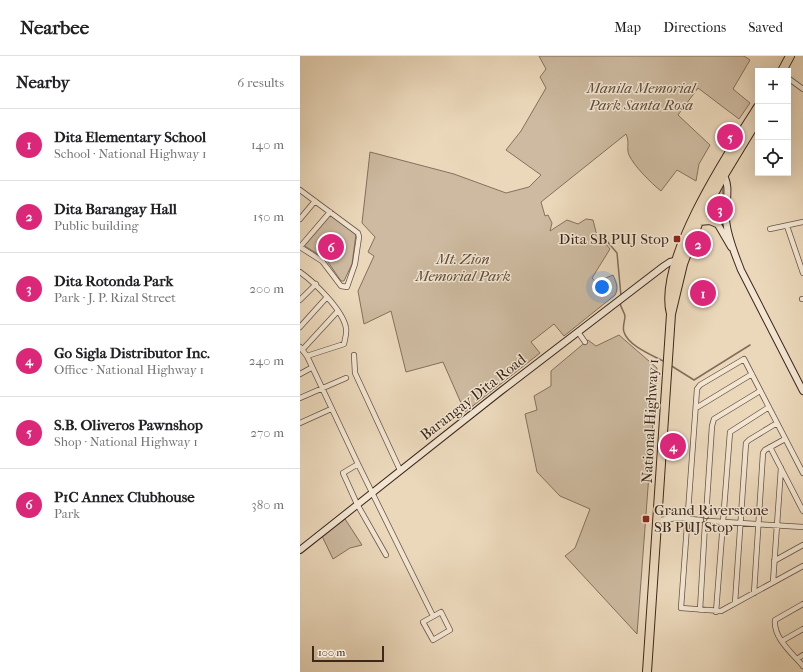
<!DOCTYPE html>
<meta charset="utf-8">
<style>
:root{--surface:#fff;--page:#f6f6f6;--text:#202124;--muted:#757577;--line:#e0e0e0;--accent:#db2777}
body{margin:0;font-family:"IM FELL French Canon",serif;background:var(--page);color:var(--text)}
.controls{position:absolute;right:12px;top:12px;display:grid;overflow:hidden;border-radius:0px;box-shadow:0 4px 16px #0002}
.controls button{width:36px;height:36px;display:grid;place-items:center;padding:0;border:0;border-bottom:1px solid var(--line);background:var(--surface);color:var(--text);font:20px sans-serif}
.scale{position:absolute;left:12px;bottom:10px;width:72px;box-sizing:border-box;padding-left:4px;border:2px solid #3d271b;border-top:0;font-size:11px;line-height:14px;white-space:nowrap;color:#3d271b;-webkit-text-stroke:3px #f2e6d3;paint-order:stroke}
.you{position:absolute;left:302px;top:231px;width:14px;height:14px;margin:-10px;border:3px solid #fff;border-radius:50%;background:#1a73e8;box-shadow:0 0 0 6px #1a73e833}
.badge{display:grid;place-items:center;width:26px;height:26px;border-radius:50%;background:var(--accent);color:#fff;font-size:13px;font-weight:700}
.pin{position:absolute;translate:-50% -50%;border:2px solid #fff;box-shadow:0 1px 4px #0006}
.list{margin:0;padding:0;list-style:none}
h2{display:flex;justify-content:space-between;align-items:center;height:52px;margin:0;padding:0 16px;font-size:17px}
h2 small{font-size:13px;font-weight:400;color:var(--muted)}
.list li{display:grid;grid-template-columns:26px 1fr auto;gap:12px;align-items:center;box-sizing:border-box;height:72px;padding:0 16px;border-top:1px solid var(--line)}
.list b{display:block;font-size:15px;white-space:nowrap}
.list p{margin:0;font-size:13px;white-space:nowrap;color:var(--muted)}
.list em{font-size:13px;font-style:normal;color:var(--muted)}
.icon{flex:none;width:22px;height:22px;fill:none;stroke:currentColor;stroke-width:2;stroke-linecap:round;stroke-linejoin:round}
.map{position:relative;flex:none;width:503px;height:616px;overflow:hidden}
header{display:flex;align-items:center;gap:24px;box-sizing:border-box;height:56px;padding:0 20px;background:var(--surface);border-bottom:1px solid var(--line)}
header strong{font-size:19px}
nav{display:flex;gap:22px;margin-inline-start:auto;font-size:14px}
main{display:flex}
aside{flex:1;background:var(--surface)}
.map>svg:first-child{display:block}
.green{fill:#cdbaa0;stroke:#85705e}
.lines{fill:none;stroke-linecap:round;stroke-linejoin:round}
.stream{stroke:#826d5b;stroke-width:1.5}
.street-casing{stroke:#685343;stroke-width:6}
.secondary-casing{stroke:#3d271b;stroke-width:8}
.highway-casing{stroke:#3d271b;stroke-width:10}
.street{stroke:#f2e6d3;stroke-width:4.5}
.secondary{stroke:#f2e6d3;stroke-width:6}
.highway{stroke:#ebd8bb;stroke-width:8}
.poi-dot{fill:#8f2418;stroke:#f2e6d3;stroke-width:1.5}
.labels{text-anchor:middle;stroke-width:3;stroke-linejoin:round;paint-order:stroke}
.park-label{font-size:15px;font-style:italic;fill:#614c3c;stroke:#f2e6d3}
.poi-label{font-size:15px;fill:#3d271b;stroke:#f2e6d3;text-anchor:end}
.street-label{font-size:15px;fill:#3d271b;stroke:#f2e6d3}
</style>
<header>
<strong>Nearbee</strong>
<nav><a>Map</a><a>Directions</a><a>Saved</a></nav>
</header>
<main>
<aside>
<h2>Nearby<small>6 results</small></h2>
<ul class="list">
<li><span class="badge">1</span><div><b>Dita Elementary School</b><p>School · National Highway 1</p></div><em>140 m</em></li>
<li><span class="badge">2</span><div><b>Dita Barangay Hall</b><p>Public building</p></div><em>150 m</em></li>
<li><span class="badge">3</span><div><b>Dita Rotonda Park</b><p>Park · J. P. Rizal Street</p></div><em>200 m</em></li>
<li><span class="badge">4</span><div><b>Go Sigla Distributor Inc.</b><p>Office · National Highway 1</p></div><em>240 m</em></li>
<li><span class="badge">5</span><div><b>S.B. Oliveros Pawnshop</b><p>Shop · National Highway 1</p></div><em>270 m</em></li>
<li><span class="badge">6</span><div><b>P1C Annex Clubhouse</b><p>Park</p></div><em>380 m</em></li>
</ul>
</aside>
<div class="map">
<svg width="503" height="616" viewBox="0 0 503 616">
<rect width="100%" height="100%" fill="#ebd8bb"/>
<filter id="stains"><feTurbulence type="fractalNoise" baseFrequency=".005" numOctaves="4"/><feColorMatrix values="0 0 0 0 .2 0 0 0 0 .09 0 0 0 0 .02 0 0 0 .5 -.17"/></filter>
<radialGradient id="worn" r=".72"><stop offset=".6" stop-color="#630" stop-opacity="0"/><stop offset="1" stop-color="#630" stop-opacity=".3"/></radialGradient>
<path class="green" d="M239,0h205l6,4 -17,29 17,14 -11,16 -41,-31 -20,27 32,30 -11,19 -3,17 -19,-11 -16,21c-10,-8 -27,-25 -32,-36 -3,-7 1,-12 -3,-21l-85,68 4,14 3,-1 4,8 -2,8 17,-11 11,4 8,-5 7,1 3,12 14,17 -18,29 4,4 17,-7c3,7 6,13 2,20l-51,41 -10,-12 -23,18 9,11 -75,59 -22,-50 -37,10 -15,-61 -27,13 -6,-33 16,-35 -6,-4 7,-15 -13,-14 8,-71 84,22 52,19 23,-6 12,-12 -35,-25 15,-19 25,-43 -6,-11 6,-8z
M422,130l5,49 -5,-2 -7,-37z
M29,156l26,20 1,2 -4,30 -8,17h-3l-15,-22 -23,-14z
M319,279l38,33 -20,266 -72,-78 10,-8 15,-39 -30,-13 -23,-24 -12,-58 12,-4 -3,-14 17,-10v-15l37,-31 8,6z
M45,463l17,26 -12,3 -17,11 -11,-23z"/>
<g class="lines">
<path class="stream" d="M301,178l16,19 4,43
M320,246c0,5 4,9 5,14 0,5 -3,11 -1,16 4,14 30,24 41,30
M370,309l24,15 56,-35"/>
<defs>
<path id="street" d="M488,22l15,11
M0,134l58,43 1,4 -4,27 -8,23 -6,-1 -19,-25 -22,-14
M0,163l15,-18
M487,170l16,47
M470,173l33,-7
M0,191l30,-35
M0,216c14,10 43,38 46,56 1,5 -1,11 -2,16l-37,12
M502,243h1
M0,244l16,-16
M0,271l27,-30
M278,276l7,10
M0,291l7,9 51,108 75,152
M3,293l34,-37
M54,299l1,18 45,97
M0,318l11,-6
M0,342l46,-20
M396,352l56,-34
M0,367l31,-14
M470,391l33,64
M58,408l-15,9 14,31 29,51
M503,417l-59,-114 -44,26 -3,4 -16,219 40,3 82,-45
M358,458l14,1 7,3
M406,460l6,-90 2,-7 46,-28
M358,464l21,-2 22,2
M409,465l94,6
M474,505l29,-16
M473,526l8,-114
M454,537l9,-140 2,-3 20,-11
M435,547l11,-160 3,-3 28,-17
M503,548l-28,16c-2,18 18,34 28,46
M400,554l5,-86
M141,556l9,18 -17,10 -10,-18z
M416,556l14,-180 39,-25
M482,585l21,-12
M497,603l6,-4"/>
<path id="secondary" d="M422,118c10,9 3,32 4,45 1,17 9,35 15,51l62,121
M413,139l4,28 14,24
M0,494l201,-159 163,-125 6,-4 9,-2"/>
<path id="highway" d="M482,15l8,-15
M399,165l11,-1 7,3
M371,258c-14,-53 58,-162 87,-207
M347,616l24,-358 12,-50 16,-43 25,-46 34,-56"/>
</defs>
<use href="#street" class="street-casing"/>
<use href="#secondary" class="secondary-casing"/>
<use href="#highway" class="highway-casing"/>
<use href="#street" class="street"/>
<use href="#secondary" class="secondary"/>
<use href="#highway" class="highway"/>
</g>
<g class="poi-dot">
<rect x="373" y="179" width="8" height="8" rx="2"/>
<rect x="342" y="459" width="8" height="8" rx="2"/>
</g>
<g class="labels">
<g class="park-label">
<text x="341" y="37">Manila Memorial<tspan x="341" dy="17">Park Santa Rosa</tspan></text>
<text x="163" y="208">Mt. Zion<tspan x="163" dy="17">Memorial Park</tspan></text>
</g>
<g class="poi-label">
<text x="369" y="188">Dita SB PUJ Stop</text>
<text x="354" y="459" text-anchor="start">Grand Riverstone<tspan x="354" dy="17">SB PUJ Stop</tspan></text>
</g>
<g class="street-label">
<text transform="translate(173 341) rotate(-38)" y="5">Barangay Dita Road</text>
<text transform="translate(350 365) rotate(-87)" y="5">National Highway 1</text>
</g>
</g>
<rect width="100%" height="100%" filter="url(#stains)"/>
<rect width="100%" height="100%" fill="url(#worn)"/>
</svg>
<div class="controls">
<button>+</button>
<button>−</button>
<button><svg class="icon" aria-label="locate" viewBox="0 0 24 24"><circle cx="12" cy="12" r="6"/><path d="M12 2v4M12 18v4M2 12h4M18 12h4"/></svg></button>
</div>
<div class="scale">100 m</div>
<div class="you"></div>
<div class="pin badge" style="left:403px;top:237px">1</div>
<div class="pin badge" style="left:398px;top:188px">2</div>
<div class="pin badge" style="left:420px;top:153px">3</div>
<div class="pin badge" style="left:373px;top:390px">4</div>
<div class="pin badge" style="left:430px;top:81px">5</div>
<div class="pin badge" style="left:31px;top:191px">6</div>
</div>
</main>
